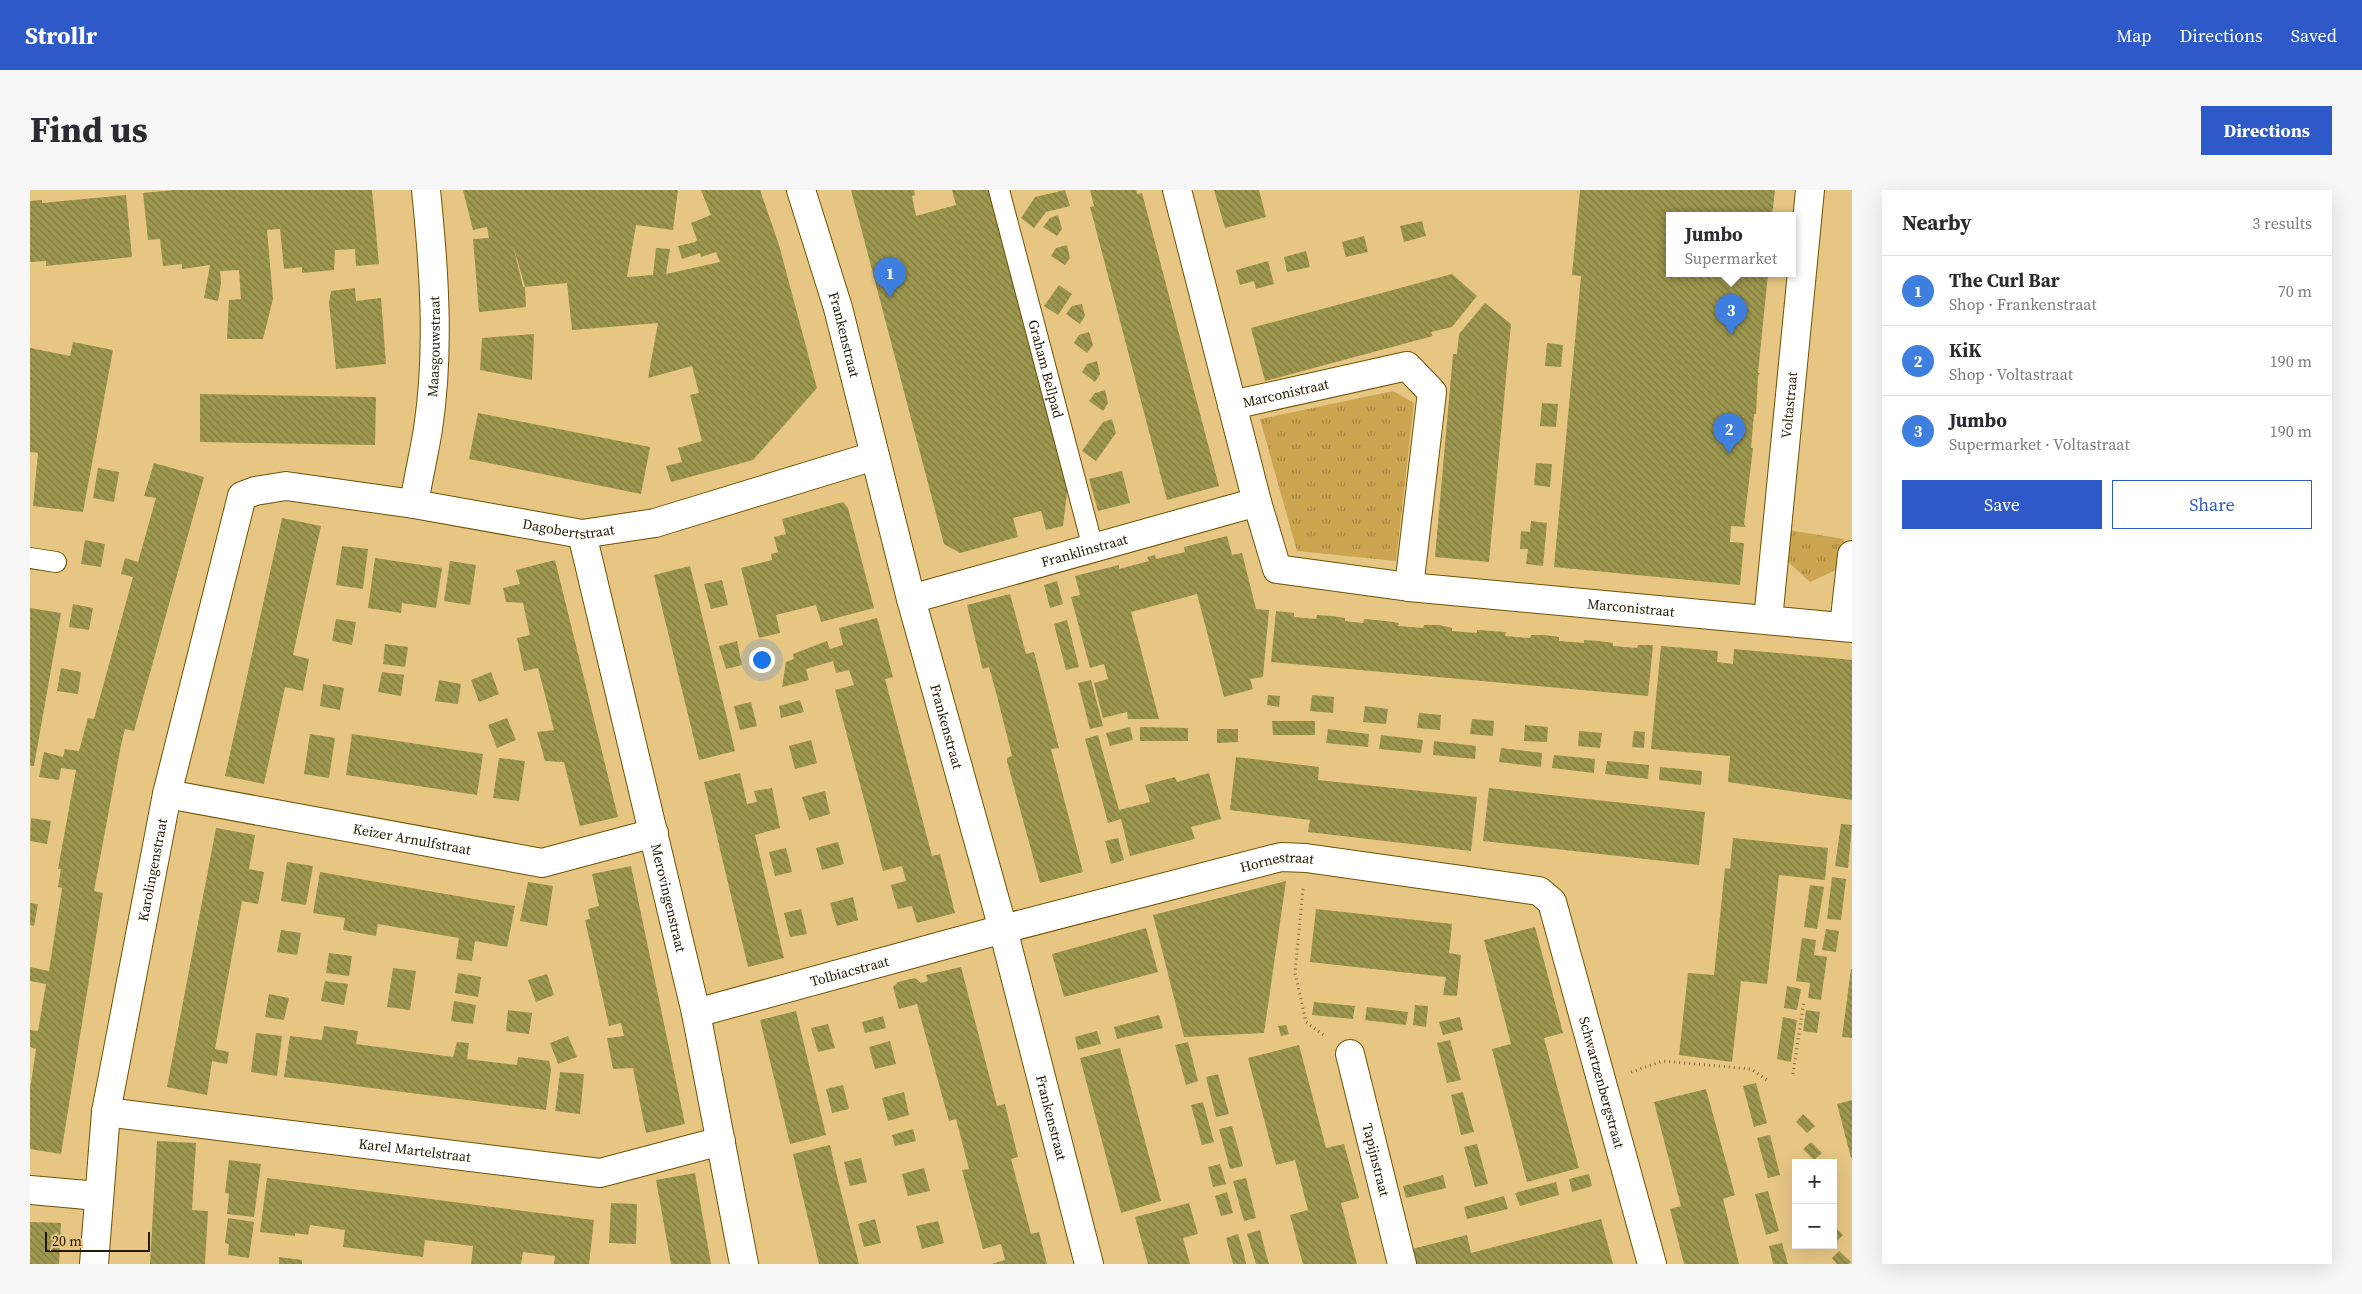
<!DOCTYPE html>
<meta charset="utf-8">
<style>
:root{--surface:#fff;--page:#f7f7f7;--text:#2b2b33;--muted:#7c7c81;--line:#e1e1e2;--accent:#2e5ac9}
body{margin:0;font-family:"Source Serif 4",serif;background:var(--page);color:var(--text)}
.controls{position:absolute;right:15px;bottom:15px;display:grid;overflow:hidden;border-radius:0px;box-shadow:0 5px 20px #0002}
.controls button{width:45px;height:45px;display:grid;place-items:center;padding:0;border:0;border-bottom:1px solid var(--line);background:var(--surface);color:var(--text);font:25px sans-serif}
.scale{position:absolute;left:15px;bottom:12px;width:105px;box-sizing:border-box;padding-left:5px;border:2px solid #241800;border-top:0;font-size:14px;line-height:18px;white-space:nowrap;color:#241800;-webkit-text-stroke:4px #e7c683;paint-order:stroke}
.you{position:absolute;left:731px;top:469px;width:18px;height:18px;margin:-12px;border:4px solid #fff;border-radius:50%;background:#1a73e8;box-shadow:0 0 0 8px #1a73e833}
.badge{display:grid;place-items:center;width:32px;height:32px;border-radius:50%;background:var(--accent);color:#fff;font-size:16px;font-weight:700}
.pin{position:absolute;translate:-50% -41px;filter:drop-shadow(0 1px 2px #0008)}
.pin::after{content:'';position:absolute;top:26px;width:18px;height:15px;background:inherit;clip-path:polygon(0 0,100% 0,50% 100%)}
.popup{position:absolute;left:1636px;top:22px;width:130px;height:65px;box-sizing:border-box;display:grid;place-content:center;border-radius:0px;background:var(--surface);filter:drop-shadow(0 1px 4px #0005);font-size:16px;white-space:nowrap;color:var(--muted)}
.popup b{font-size:19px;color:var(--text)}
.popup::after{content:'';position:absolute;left:50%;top:100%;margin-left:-10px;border:10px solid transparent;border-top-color:var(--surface)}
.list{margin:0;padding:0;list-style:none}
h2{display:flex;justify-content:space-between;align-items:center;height:65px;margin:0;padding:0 20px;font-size:21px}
h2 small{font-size:16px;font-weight:400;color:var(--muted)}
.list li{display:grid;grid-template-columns:32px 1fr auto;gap:15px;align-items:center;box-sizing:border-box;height:70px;padding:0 20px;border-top:1px solid var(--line)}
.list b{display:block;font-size:19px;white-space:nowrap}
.list p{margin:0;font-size:16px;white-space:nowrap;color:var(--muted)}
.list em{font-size:16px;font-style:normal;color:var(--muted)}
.actions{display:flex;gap:10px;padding:15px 20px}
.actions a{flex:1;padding:11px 0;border:1px solid var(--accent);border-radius:0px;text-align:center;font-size:18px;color:var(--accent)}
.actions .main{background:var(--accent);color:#fff}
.map{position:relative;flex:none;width:1822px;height:1074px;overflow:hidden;border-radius:0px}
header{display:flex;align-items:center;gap:30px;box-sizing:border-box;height:70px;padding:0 25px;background:var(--accent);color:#fff}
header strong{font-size:24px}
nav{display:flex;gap:28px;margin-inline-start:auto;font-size:18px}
.intro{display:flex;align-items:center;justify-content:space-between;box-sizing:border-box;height:120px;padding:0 30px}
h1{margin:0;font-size:35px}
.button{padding:12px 22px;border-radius:0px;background:var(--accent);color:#fff;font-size:18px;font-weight:700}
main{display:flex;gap:30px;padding:0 30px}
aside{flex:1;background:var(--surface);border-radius:0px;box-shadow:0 5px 20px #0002}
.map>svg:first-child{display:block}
.grass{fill:url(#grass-tufts)}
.building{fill:url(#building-back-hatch);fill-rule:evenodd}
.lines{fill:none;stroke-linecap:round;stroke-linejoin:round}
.service-casing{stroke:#6f5202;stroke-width:22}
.minor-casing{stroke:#6f5202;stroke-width:30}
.path{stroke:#7e693d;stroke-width:3;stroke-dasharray:1 4;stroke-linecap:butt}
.service{stroke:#fff;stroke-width:20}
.minor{stroke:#fff;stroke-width:28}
.labels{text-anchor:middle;stroke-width:4;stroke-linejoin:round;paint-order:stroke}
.street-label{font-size:14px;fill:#241800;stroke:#e7c683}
</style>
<header>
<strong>Strollr</strong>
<nav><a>Map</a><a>Directions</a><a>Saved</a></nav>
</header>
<div class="intro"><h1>Find us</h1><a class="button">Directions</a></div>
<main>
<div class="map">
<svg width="1822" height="1074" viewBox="0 0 1822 1074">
<defs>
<pattern id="grass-tufts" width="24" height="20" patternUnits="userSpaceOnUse" patternTransform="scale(1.25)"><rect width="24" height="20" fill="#cca551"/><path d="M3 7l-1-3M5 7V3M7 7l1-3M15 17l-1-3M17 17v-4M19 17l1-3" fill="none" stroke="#a58541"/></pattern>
<pattern id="building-back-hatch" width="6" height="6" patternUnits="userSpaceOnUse" patternTransform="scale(1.25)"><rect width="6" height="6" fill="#9d9750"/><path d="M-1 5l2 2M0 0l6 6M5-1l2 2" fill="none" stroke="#807a40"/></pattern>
</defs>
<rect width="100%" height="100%" fill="#e7c683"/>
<path class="grass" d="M1363,201l21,12 -18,158 -99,-10 -37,-132z
M1758,340l56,9 -4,29 -30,14 -25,-23z"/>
<path class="building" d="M143,0h199l7,74 -23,2 -1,-17 -20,1 -1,20 -32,3v-6l-18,2 -4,-40 -13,1 6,69 -10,40h-36l2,-39 12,-1 -2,-29 -19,1 1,12 -3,18 -14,-3 6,-33 -28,4v-5l-19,2 -3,-27 -12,1 -5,-47z
M433,0h215l-5,40 -37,-5 -9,52 26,-2 3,-27 14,1 -4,25 54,-12 -4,-10 -15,5 -1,-4 -18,6 -4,-13 17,-4 2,-2 -6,-17 20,-8 -10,-25h59l19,55 38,143 -64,72 -82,22 -5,-16 16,-4 -4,-14 24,-7 -12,-46 9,-2 -7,-27 -44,12 10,-55 -86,7 -5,-47 -42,4 1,20 -47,5 -6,-73 16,-1 -2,-11 -14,3zM483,55l12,42h-2z
M821,0h63l1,5 -3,1 4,20 40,-11 -4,-15h38l78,295 -5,41 -17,4 -5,-19 -28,7 5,19 -58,16 -16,-9z
M1035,0l5,16 -24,6 -12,16 -13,-10 14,-21z
M1060,0h46l1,4 5,-1 77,293 -52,14 -77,-293 4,-1z
M1184,0h45l7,27 -41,11z
M1550,0h195l-3,26h-102v58h98l-10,99h2l-2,3 -2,38h-2l-3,34h2l-9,76 2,3 -15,-1 -1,16 14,1 -4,42 -186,-18 27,-291 -9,-1z
M96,5l6,62 -86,9v-5l-16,1v-61l12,-1v3z
M1028,25l4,14 -5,7 -14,-9 7,-9z
M1392,31l4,15 -22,6 -4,-16z
M1334,46l4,16 -22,5 -4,-15z
M1037,55l3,13 -5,7 -14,-9 5,-8z
M1276,61l4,16 -23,5 -3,-15z
M1238,71l6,23 -18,5 -2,-8 -14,4 -4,-15z
M1422,84l25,22 -25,31 -21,5 2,4 -168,45 -14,-53z
M1029,95l13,9 -14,21 -14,-9z
M325,98l1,13 25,-3 5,66 -50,5 -7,-66 2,-12z
M1455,113l26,21 -22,238 -54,-5 18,-203h4l2,-20z
M1052,114l3,12 -5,8 -14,-10 6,-8z
M1059,142l4,13 -6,8 -13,-10 5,-8z
M504,144l-2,46 -52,-10 2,-32z
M43,152l40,8 -30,162 -50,-6 5,-53 -8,-1v-104l40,8z
M1517,153l16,2 -2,22 -16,-1z
M1067,171l3,13 -5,8 -13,-10 5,-8z
M1075,200l3,13 -5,8 -14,-10 6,-8z
M170,204l176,3 -1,48 -175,-3z
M1512,213l16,1 -2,23 -16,-1z
M448,223l172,34 -9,47 -172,-35z
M1082,229l4,14 -20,28 -14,-10 21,-29z
M124,273l50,14 -70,254 -9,-2 -4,16 -27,146 9,2 -42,261 -31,-5v-60l6,-40 -6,-2v-17l8,1 8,-47 -16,-3v-14l19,4 13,-83 -4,-1 3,-18h-3l18,-99 -15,-2 -2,12 -20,-3 5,-25 19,5 2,-8 14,2 9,-33 6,1 39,-142 -12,-3 4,-16 13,4 18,-64 -12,-2z
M1506,273l16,1 -2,23 -16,-2z
M68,278l21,4 -5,30 -21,-4z
M1092,281l8,32 -32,8 -9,-32z
M813,312l5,6 26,100 -53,14 -5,-17 -40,10 4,18 -21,5 -18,-70 31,-8 -1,-6 7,-2 -4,-15 12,-3 -4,-15z
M252,328l39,8 -28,129 16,4 -6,32 -18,-4 -21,97 -39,-8z
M1501,331l16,2 -4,43 -17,-2 2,-15h-8l1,-18 9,1z
M1197,346l5,19 10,-2 14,56 13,1 -6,67 -13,2 3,10 -29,8 -27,-103 -66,18 28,107h-31l-1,-7 -24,6 -9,-35 14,-4 -4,-15 -14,4 -19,-71 9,-2 -5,-19 44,-11v4l30,-8 -2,-4 8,-2 1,4 29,-7 -1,-5z
M55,350l20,4 -4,23 -20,-3z
M312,356l26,3 -5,40 -27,-4z
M345,368l67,10 -6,40 -34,-5 -1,10 -33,-5z
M525,370l63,257 -38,9 -16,-64 -19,-1 -8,-29 17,-2 -16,-62 -14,3 -7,-33 13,-3 -7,-32 -17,-1 -3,-14 17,-4 -4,-14z
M420,371l26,4 -6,40 -26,-4z
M660,376l45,185 -36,9 -45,-185z
M692,390l6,25 -17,4 -7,-25z
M1027,391l6,23 -13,4 -6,-23z
M980,404l16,60 8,-2 25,96 -8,1 32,123 -43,11 -33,-122v-3l5,-2 -15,-60 -8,-29 -6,2 -1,-2 -15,-62z
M43,414l20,4 -4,22 -20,-3z
M0,418l31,5 -27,153h-4z
M1246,421l18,2v4l22,2 1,-4 15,1 13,2v3l18,2 1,-4 22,2 13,2 -1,3 25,2 1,-3h15l13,3v3l25,2v-3l29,2 -1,4 13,1 12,1 1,-3h14l14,2v4l25,2v-3l15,1 14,2v3l24,2 1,-3h15l-5,51 -377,-34z
M847,428l16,59 -8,2 47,177 8,-2 15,59 -38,10 -5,-17 -14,3 -4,-12 -3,-12 15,-4 -4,-15 -19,5 -48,-181 19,-5 -5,-15 -13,3 -3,-12 -27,8 3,11 -27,7 4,-25 8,-3 -1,-5 34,-13 3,8 13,-4 -4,-17z
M306,429l20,3 -4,23 -20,-4z
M1037,430l12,47 -13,3 -12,-46z
M707,451l5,24 -16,4 -7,-23z
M355,454l23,3 -3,20 -22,-3z
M1631,456l57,5 -1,11 16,2 1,-15 118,11v140l-124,-18 2,-26 -79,-7z
M31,478l20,4 -3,22 -21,-3z
M352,482l22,3 -3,21 -23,-4z
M461,482l8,22 -20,8 -8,-22z
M409,490l22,4 -3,20 -23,-3z
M1061,490l12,46 -13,3 -12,-46z
M293,494l21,4 -4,22 -20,-4z
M1238,505l12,1 -1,11 -12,-2z
M1282,505l22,2 -1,16 -23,-2z
M770,510l4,12 -23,6 -2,-12z
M721,512l6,24 -17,4 -6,-24z
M1335,516l23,3 -2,15 -23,-2z
M1389,523l22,2 -1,15 -23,-2z
M477,528l9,22 -19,8 -9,-23z
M1442,529l22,2 -1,15 -23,-2z
M1242,531h43v14h-42z
M1495,535l23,2 -1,15 -23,-1z
M1100,537l3,13 -23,6 -4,-13z
M1110,537l48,1v13h-48z
M1187,539h21v13l-21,1z
M1298,539l41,5 -1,13 -42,-4z
M1549,541l23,2 -2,15 -22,-2z
M1604,541l11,1 -1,16 -12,-1z
M280,544l25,4 -6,40 -25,-4z
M322,544l131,20 -6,41 -131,-20z
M1068,545l21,75 31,-8 -5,-17 30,-8 2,5 32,-9 12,46 -30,8 4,12 -65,17 -9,-37 -13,4 -6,-23 -17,-61z
M1351,545l42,5 -2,13 -42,-4z
M781,550l6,23 -22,6 -6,-23z
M1404,551l42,5 -1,13 -42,-4z
M1471,558l41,5 -1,14 -42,-5z
M1524,565l41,4 -1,14 -42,-5z
M1206,567l83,10 -1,13 159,17 -6,54 -163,-19 2,-12 -80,-10z
M469,568l26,3 -6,40 -26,-3z
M1577,571l42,4 -1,14 -43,-5z
M1630,577l42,4 -1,14 -42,-5z
M710,583l7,31 10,-2 -3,-11 18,-3 8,40 -25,7 29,123 -36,9 -44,-185z
M1459,598l216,24 -6,53 -216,-24z
M795,601l5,23 -21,6 -7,-23z
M1,628l20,3 -4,23 -17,-3z
M1811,634l11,1 -4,43 -13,-2z
M186,638l39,7 -6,34 15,3 -6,32 -16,-3 -27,148 14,3 -2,12 -15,-3 -5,34 -40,-8z
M1088,648l6,22 -13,4 -6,-23z
M1703,648l95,10 -3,32 -46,-5 -12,109 -26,-3 -9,81 -53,-7 9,-82 26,2 11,-107 5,1z
M808,652l6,22 -22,6 -6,-22z
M756,658l6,24 -17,4 -6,-24z
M257,672l26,4 -7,39 -25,-4z
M601,676l54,258 -39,9 -13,-65 -20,1 -6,-31 17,-2 -3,-13 -12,3 -24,-106 5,-1 -2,-10 11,-3 -7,-32z
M290,682l195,34 -8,41 -32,-6 -3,20 -16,-2 3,-21 -81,-14 -2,12 -33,-6 2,-12 -32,-5z
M1802,687l14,2 -5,41 -14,-1z
M1256,691l-22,152 -80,4 -31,-122z
M498,692l25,4 -6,40 -27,-5z
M1780,695l14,2 -7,42 -13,-2z
M823,707l5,23 -21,6 -7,-23z
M0,713l8,1 -4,22 -4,-1z
M771,719l6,25 -17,3 -6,-24z
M1286,719l136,15 -3,29 12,2 -4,41 -14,-1 3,-18 -136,-15z
M1505,737l28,106 -19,5 35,130 -52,14 -35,-133 19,-5 -27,-104z
M1116,738l12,44 -94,25 -12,-43z
M1796,739l13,2 -3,21 -14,-2z
M251,740l20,3 -4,22 -20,-3z
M1772,748l14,2 -2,15 13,2 -6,43 -13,-2 2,-15 -14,-2z
M299,763l23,3 -3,20 -23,-3z
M931,777l36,139 8,-2 13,53 -7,2 20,75 8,-2 8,32h-56l14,-4 -4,-16 -18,5 -21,-79 7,-1 -13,-50 -7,2 -32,-117 -18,5 -6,-22 5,-5 17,-4 6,5 7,-2 -2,-6z
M363,778l23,3 -6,39 -23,-3z
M1821,779h1v69l-10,-1z
M428,783l23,4 -3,20 -23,-4z
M517,784l7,21 -18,7 -8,-22z
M295,791l23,3 -4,21 -23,-4z
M1757,796l14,3 -4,21 -13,-2z
M239,804l20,4 -5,22 -19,-3z
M424,811l22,4 -3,19 -22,-3z
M1284,812l41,4 -2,13 -41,-4z
M1385,815l13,1 -2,21 -13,-2z
M1337,817l41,5 -2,13 -41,-5z
M478,820l24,3 -3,21 -23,-3z
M1776,820l14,2 -3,21 -14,-2z
M766,821l30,124 -36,9 -30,-124z
M1129,825l4,13 -46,11 -3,-12z
M853,826l3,12 -21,5 -3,-11z
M1430,827l3,13 -20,5 -4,-13z
M1753,827l14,3 -6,42 -14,-3z
M798,834l7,24 -17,4 -7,-24z
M1256,835l3,9 -8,2 -3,-10z
M294,836l34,5 -2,13 97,13 4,-15 12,1 -2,16 50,6 1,-8 31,4 2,8 -5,41 -262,-33 6,-41 32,4z
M1067,841l4,13 -23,6 -3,-13z
M226,843l26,3 -5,40 -26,-4z
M538,846l9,21 -19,7 -8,-21z
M1420,850l11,40 -14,3 -10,-40z
M860,851l6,23 -21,5 -6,-22z
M1158,852l10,39 -12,4 -11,-40z
M1269,855l27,103 18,-4 15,54 -18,5 16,61h-54l-6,-22 -7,-27 18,-5 -13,-50 -19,5 -28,-107z
M1090,858l41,153 -40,12 -41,-155z
M530,882l24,2 -4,40 -25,-3z
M1188,884l11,40 -13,3 -10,-40z
M1726,893l11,40 -13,4 -11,-41z
M813,895l6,24 -17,4 -6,-24z
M1676,899l29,106 -12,4 16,65h-55l-14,-55 11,-3 -27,-104z
M874,902l5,23 -21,6 -6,-23z
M1433,902l11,40 -13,3 -10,-40z
M1822,910v57l-1,1 -14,-54z
M1173,912l11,40 -12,3 -11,-40z
M1773,924l12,12 -8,7 -11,-11z
M1202,936l11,40 -13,3 -11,-40z
M883,939l3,12 -21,5 -3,-11z
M1740,945l10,40 -12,3 -11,-40z
M127,951l39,2 -4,67 16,1 -3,53h-55z
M1781,952l11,11 -8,7 -11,-11z
M1447,954l11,40 -13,3 -11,-40z
M800,955l7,31 22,88h-40l-19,-79 -7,-31z
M831,968l6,24 -17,4 -6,-24z
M199,970l32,4 -7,53 -27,-3 2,-20 -4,-1z
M1190,974l6,20 -13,3 -5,-20z
M894,978l6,23 -22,5 -6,-22z
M665,983l16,91h-40l-15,-84z
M1559,984l3,12 -20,6 -3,-13z
M1413,985l3,13 -40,10 -3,-12z
M237,988l327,42 -5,44h-35l1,-8 -32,-4 -2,12h-50l2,-18 -48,-6 -2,17 -80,-10 2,-17 -35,-5 -2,10 -13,-2v3l-35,-4z
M1216,988l10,40 -12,3 -11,-40z
M1526,992l3,13 -39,11 -5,-13z
M1738,1001l11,40 -13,4 -11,-41z
M1197,1002l6,21 -12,3 -6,-20z
M1474,1006l4,13 -41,10 -3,-12z
M581,1013l26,1 -1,40 -27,-1z
M1159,1013l9,31 -15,4 7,26h-42l-13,-47z
M198,1028l26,4 -5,36 -21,-3 1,-11 -4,-1z
M845,1029l6,24 -17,4 -6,-23z
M1571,1029l12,45h-197l-4,-15 55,-14 4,18z
M908,1031l6,22 -22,6 -6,-23z
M0,1032l31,1 -2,41h-29z
M1803,1035l10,10 -7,7 -3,-2z
M1230,1040l5,20 4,14h-13l-9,-30z
M1208,1044l6,20 2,10h-13l-7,-26z
M1752,1053l6,21h-15l-4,-18z
M1809,1061l12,11 -2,2h-12l-5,-6z
M249,1067l23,3v4h-23z"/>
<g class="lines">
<defs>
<g id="service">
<path id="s1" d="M969,0l94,358"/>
<path d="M0,368l26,4"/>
</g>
<g id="minor">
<path id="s2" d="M771,0l37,118 73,291 92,330 86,335"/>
<path id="s3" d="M1147,0l80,312 20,67 132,18 443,41"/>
<path id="s4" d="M1202,215l175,-39 25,26 -23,195"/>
<path id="s5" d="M384,314c4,-25 10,-50 14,-75 12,-79 6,-161 -2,-239"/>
<path id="s6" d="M552,344l114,479 48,251"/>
<path id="s7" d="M881,409l346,-97"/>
<path id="s8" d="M1738,430l42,-430"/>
<path d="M1814,437l8,-72"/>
<path id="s9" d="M137,604l375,69 112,-30"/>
<path id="s10" d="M666,823l307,-84 278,-72 25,1 233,33 13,11 100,362"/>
<path id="s11" d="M1320,864l52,210"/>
<path id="s12" d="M76,922l494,61 121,-32"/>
<path d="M0,1000l68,6"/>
<path id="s13" d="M64,1074l12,-152 61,-318 75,-298 13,-5 31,-5 128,18 168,30 73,-11 219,-67"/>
</g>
</defs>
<use href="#service" class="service-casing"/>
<use href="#minor" class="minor-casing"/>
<path class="path" d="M1273,699l-8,84 11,49 19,14
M1601,882l32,-11 88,8 16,11
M1763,884l11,-74"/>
<use href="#service" class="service"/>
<use href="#minor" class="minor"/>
</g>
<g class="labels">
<g class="street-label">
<text dy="5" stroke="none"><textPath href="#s2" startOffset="151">Frankenstraat</textPath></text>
<text dy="5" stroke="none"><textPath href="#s5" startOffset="159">Maasgouwstraat</textPath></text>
<text dy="5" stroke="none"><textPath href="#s1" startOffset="185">Graham Bellpad</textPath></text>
<text dy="5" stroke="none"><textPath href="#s4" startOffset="55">Marconistraat</textPath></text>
<text dy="5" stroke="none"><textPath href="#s8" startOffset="216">Voltastraat</textPath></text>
<text dy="5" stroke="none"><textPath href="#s13" startOffset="1115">Dagobertstraat</textPath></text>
<text dy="5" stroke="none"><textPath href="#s7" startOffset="180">Franklinstraat</textPath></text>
<text dy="5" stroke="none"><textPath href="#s3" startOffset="748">Marconistraat</textPath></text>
<text dy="5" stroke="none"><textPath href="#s2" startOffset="556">Frankenstraat</textPath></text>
<text dy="5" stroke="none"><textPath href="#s9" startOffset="249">Keizer Arnulfstraat</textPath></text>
<text dy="5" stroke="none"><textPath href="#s10" startOffset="601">Hornestraat</textPath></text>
<text dy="5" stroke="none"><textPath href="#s13" startOffset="399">Karolingenstraat</textPath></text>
<text dy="5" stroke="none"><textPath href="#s6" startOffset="374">Merovingenstraat</textPath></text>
<text dy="5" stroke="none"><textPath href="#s10" startOffset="159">Tolbiacstraat</textPath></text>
<text dy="5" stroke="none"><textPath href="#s10" startOffset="1070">Schwartzenbergstraat</textPath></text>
<text dy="5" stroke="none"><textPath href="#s2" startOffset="961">Frankenstraat</textPath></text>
<text dy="5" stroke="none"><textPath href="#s12" startOffset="311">Karel Martelstraat</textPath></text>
<text dy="5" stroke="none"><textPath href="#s11" startOffset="109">Tapijnstraat</textPath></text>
</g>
</g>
</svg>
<div class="controls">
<button>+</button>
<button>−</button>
</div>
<div class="scale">20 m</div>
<div class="you"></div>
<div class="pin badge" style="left:860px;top:108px;background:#3f7fe0">1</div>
<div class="pin badge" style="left:1699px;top:264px;background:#3f7fe0">2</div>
<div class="pin badge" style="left:1701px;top:145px;background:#3f7fe0">3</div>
<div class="popup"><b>Jumbo</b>Supermarket</div>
</div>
<aside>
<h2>Nearby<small>3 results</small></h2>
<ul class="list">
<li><span class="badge" style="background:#3f7fe0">1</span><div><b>The Curl Bar</b><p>Shop · Frankenstraat</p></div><em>70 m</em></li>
<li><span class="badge" style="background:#3f7fe0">2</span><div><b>KiK</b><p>Shop · Voltastraat</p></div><em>190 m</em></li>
<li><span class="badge" style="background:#3f7fe0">3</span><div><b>Jumbo</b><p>Supermarket · Voltastraat</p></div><em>190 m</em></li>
</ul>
<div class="actions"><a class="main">Save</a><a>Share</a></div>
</aside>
</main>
